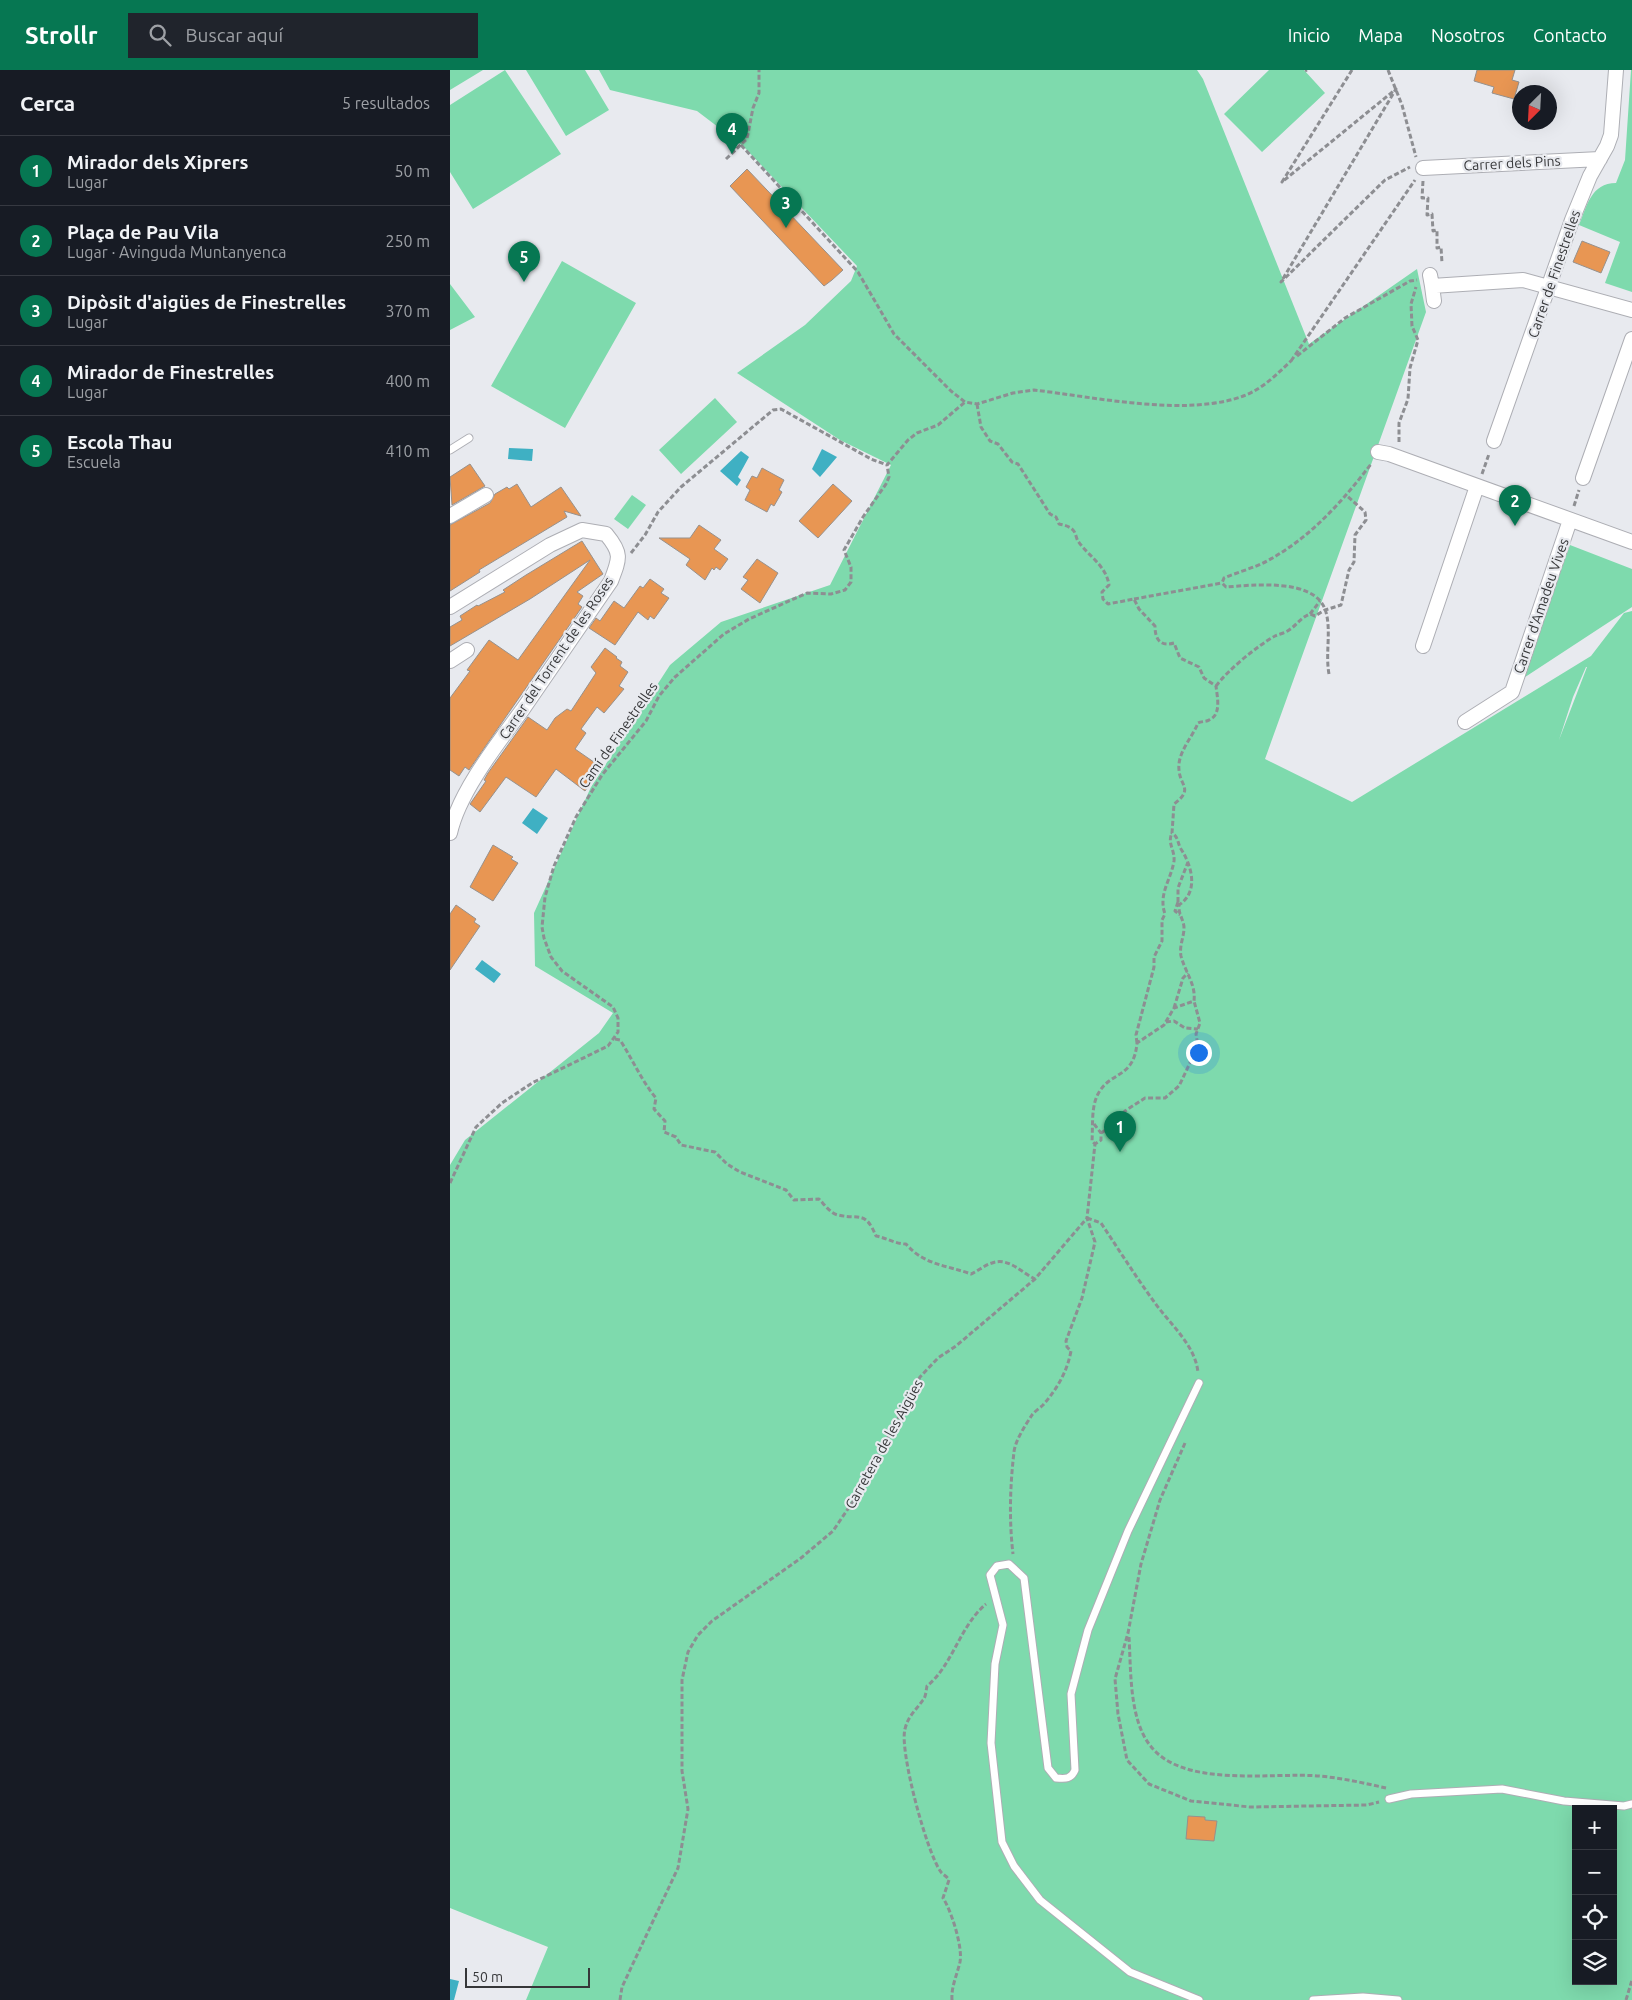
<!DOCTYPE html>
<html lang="es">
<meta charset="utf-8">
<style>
:root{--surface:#171b24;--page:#20242c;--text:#f1f3f6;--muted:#9ea1a6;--line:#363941;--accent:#067752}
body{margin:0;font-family:Ubuntu,sans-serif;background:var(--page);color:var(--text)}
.controls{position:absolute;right:15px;bottom:15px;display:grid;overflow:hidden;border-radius:0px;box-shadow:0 5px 20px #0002}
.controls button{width:45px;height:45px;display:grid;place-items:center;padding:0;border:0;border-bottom:1px solid var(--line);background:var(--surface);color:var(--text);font:25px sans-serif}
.compass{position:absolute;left:1062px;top:15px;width:45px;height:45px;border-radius:50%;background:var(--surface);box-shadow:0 5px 20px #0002;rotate:204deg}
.scale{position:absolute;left:15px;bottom:12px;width:125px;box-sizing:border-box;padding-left:5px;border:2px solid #363739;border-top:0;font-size:14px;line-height:18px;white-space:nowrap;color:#363739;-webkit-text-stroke:4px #e8eaef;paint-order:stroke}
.you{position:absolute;left:748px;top:982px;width:18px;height:18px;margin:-12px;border:4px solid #fff;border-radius:50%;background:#1a73e8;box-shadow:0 0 0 8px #1a73e833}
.badge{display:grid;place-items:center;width:32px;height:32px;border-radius:50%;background:var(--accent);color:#fff;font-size:16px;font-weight:700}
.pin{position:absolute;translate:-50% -41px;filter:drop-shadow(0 1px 2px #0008)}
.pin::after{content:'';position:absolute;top:26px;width:18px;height:15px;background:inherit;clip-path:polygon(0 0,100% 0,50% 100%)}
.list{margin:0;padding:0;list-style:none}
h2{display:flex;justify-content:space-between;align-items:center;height:65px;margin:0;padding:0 20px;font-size:21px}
h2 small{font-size:16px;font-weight:400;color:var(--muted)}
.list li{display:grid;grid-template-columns:32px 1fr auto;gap:15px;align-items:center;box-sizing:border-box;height:70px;padding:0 20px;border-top:1px solid var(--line)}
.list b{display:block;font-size:19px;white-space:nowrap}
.list p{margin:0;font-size:16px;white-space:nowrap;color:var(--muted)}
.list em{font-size:16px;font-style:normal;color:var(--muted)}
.icon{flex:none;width:28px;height:28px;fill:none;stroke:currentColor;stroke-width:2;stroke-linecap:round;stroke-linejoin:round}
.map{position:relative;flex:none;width:1182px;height:1930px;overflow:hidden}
header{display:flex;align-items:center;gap:30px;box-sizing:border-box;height:70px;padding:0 25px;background:var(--accent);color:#fff}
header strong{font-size:24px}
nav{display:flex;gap:28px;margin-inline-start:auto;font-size:18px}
.search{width:350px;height:45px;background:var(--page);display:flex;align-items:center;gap:12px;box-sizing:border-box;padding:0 18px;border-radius:0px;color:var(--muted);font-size:19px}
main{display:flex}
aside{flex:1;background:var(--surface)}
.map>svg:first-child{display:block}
.green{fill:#7edaad;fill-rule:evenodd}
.water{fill:#3fb0c3}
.building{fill:#e89653;stroke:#96918d}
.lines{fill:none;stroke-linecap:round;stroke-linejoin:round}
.service-casing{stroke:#adaeb4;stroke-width:9}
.minor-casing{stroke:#adaeb4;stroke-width:16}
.path{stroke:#8d8e92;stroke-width:3;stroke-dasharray:5 2.5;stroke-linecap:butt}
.service{stroke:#fff;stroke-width:7}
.minor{stroke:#fff;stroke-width:14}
.labels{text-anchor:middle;stroke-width:4.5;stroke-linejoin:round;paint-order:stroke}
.street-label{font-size:14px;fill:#363739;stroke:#e8eaef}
</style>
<header>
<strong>Strollr</strong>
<div class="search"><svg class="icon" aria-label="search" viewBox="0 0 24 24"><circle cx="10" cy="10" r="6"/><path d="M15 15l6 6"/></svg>Buscar aquí</div>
<nav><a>Inicio</a><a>Mapa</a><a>Nosotros</a><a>Contacto</a></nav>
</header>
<main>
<aside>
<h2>Cerca<small>5 resultados</small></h2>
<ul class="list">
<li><span class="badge">1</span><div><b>Mirador dels Xiprers</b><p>Lugar</p></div><em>50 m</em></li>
<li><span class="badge">2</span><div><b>Plaça de Pau Vila</b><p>Lugar · Avinguda Muntanyenca</p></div><em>250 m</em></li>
<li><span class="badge">3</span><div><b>Dipòsit d'aigües de Finestrelles</b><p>Lugar</p></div><em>370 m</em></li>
<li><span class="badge">4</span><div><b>Mirador de Finestrelles</b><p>Lugar</p></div><em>400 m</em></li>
<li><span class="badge">5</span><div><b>Escola Thau</b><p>Escuela</p></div><em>410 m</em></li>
</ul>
</aside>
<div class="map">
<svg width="1182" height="1930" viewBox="0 0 1182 1930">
<rect width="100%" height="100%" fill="#e8eaef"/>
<path class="green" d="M0,0h33l-33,20z
M55,0l56,84 -88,55 -23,-37v-67z
M76,0h59l24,40 -43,26z
M149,0h598l6,9 106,265 108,-75 9,43 -161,447 87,43 239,-146 33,-43 8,-2v1389h-1106l22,-53 -98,-39v-743l15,-25 134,-107 14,-20 -78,-47 -1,-53 57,-126 79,-122 51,-43 109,-37 61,-120 -51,-25 -103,-67 68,-48 46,-44 6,-15 -114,-120 -46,-35 -87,-21zM1136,597h1l-28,73 14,-43zM1126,1739h37v172h-37z
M819,0h35l21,23 -63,59 -38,-38z
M1181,0h1v222l-27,-9 15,-41 -41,-17c8,-19 12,-42 37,-42l9,-23z
M112,191l74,42 -71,125 -74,-42z
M0,214l25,33 -25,13z
M265,328l22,24 -56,52 -22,-24z
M182,425l14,10 -18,24 -14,-10z
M1120,475l62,24v38l-110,72z"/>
<path class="water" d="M59,378l24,1 -1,12 -24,-2z
M372,379l15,8 -17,20 -8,-8z
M291,381l8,6 -11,20 3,3 -4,6 -17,-15z
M83,738l15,10 -11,16 -15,-11z
M32,890l19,14 -7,9 -19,-14z
M0,1909l9,2 -5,19h-4z"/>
<path class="building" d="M1027,0h38l-3,10 7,2 -5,17 -22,-6 2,-6 -20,-6z
M297,99l96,101 -11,10 -8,6 -94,-100z
M1132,171l28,11 -9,21 -28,-11z
M20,394l15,22 -33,19 -2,-28z
M312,398l22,12 -5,10 3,2 -8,14 -3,-2 -4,8 -22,-12 5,-10 -4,-3 6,-11 5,2z
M67,414l14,23 30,-20 20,29 -17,-5 3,6 -88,53 1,2 -30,19v-66l40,-22 5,-9 12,-7 2,2z
M383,414l19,17 -34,37 -19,-17z
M249,455l22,15 -7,9 14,10 -8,11 -4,-3 -2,3 -2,-2 -7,12 -19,-15 4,-6 -31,-21h31z
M132,471l21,33 -26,18 6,4 -5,8 4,3 -113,163 -4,-3 -6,9 -9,-6v-72l20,-27 -3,-1 22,-30 29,20 72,-100 -60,39 -80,47v-19l12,-7 -2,-4 17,-11 1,1 27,-14 -2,-2 23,-15z
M307,489l21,14 -18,30 -19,-14 7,-9 -5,-3z
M200,509l14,10 -3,4 8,5 -15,21 -4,-3 -2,4 -10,-8 -23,33 -26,-17 7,-10 4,3 14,-20 10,7 16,-22 3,2z
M155,578l12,9 -1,1 6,4 -2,4 8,6 -9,14 5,3 -20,24 -7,-6 -16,22 5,4 -11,16 26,18 -16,24 -29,-22 -20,28 -30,-20 -26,35 -10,-8 16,-23 -2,-1 4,-7 40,-56 19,13 8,-12 12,-9 4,2 25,-38 -5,-6z
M43,775l20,12 -2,2 7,4 -25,38 -23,-14z
M6,835l20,14 -2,3 6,4 -30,44v-56z
M738,1746l17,1v3l12,1 -3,20 -28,-2z"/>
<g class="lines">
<defs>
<path id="service" d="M0,380l19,-12
M749,1313l-71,148 -40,99 -17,64 4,76c-4,9 -9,9 -19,8l-8,-10 -24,-190 -15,-14 -12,2 -7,9 13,50 -8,39 -4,79 11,99 12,24 26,34 90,72 69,28
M939,1729l22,-5 91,-5 62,12 60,5 8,-2
M863,1930l50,-3 35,3"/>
<path id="minor" d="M973,98l177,-9
M980,205l2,11 91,-6 109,30
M982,216l2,15
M1044,371l78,-221 18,-44 17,-30 4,-11 5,-65
M928,382l11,2 243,88
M1133,408l49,-139
M0,446l36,-21
M0,537l100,-62 32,-15 24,4c16,19 14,24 5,47 -29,42 -58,85 -88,128 -25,34 -64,83 -73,124
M973,576l54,-160
M0,591l17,-11
M1015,652l47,-30 58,-172"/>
</defs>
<use href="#service" class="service-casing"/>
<use href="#minor" class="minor-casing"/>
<path class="path" d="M902,0l-70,112 114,-93 -115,193 104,-102 25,-13
M938,0l14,35 14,52
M855,1l2,-1
M291,75l117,127 36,62 57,57 14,11 12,2 36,-11 21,-3c61,7 155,28 212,5 19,-8 32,-22 46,-35
M276,89l21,-20 6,-31 6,-15v-23
M973,111l-1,17h6l-1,17 5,-1 1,17 4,-1v18l4,-1 1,16
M847,286l48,-38 65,-37 7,-1
M841,291l124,-181
M527,334l4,23 9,14 8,3 14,18 6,2 32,50 6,3 3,7c5,1 10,2 14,6 3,3 3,8 5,11 10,15 28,24 31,44l-7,7 1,7 5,5 26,-5 5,10 16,17c0,13 5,21 19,17l6,15 19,9 5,11 12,8c1,10 6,29 -7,34 -3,2 -7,1 -11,3 -6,15 -21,30 -19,47 1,16 15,19 -5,34l-2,29c7,5 5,9 9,16 11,17 18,43 -2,56 -1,9 5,15 5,23 0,9 -5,18 -3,28 4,16 15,28 13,45l-20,7 -10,17 -27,18c-3,36 -27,28 -39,51 -7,13 -5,32 -6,47l3,3 -8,74 8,24 -13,56 -16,43 1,6 4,4c-4,21 -14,38 -28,54 -3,3 -8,6 -11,10 -6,9 -17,26 -18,37 -4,34 -5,68 -1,102
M949,372v-19l9,-24 2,-31 8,-28 -6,-14 -1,-22 5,-17
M1032,404l7,-20
M1124,436l5,-16
M181,483l14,-18 13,-23 23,-25 92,-77 8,-1 90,50 16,6
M684,529l88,-16
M860,544l10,-13
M879,604c-4,-21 3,-45 -4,-65 -12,-31 -72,-24 -99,-22l-4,-4 2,-5c14,-6 30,-10 43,-17 43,-23 75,-59 104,-97
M766,616c12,-16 41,-40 59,-50 4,-2 10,-3 14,-6 8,-5 11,-12 21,-16l5,2 10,-6 16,-5 8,-35 5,-8 1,-27 11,-15 -1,-8 -19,-17
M728,832v-14l10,-26
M728,832l-3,9 5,4
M724,938l9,-30 5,-5
M716,952l8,-1 11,7 13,1
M165,969l5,1c13,20 21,40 36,58l-2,11 11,12 -1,11 12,5 5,8 34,7 12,12 13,8 46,18 8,10 25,-1c5,5 12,15 19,16 22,5 27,-5 38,21 11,2 19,8 30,8 18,21 40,21 65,30 7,-3 14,-9 21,-11 16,-6 29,9 43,16
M687,973l-1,-8 18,-68v-10l8,-16v-21l3,-6c-7,-20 6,-34 9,-53 1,-11 -7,-18 -2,-28
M644,1054l7,9v7l-6,4
M651,1063l13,-8 11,-14 20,-13h20l14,-12 19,-40 -2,-12 4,-11 -6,-22
M0,1113l26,-56 26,-24 30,-20 76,-37 10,-14v-14l-5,-11 -51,-36 -11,-14 -7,-19 -2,-11 3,-30 9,-31 22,-49 26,-42 44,-54 13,-25 16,-19 49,-43 25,-15 58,-26 24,1 14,-4 6,-8v-15l-7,-17 19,-33 23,-33 3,-7 -2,-12 21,-25 9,-7 21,-8 27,-23
M637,1148l14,5c18,27 35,54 54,80 15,21 41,43 43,70
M735,1373l-25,57 -19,64 -13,69 -13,46 3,35 9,46 22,24 42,17 59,6 117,-2 12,-3
M679,1567c2,32 0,80 20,107 32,45 121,28 170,32 23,2 45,7 67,12
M170,1930l2,-13 56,-119 10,-59 -6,-38v-91l6,-28 10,-17 14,-14 89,-63 32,-27 25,-37 62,-117 18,-19 18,-12 79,-67 52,-61
M502,1930c-1,-13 5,-25 8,-38 3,-15 -9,-52 -17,-64l6,-18c-2,-4 -6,-5 -8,-8 -14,-18 -42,-122 -36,-143 3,-13 11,-19 18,-29 3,-3 3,-10 4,-14 26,-21 32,-59 59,-82
M1176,1930l6,-20"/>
<use href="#service" class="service"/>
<use href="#minor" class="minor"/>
</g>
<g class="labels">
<g class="street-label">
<text transform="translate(1062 93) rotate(-3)" y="5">Carrer dels Pins</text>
<text transform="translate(1104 204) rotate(-71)" y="5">Carrer de Finestrelles</text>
<text transform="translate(1091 536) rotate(-71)" y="5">Carrer d'Amadeu Vives</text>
<text transform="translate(106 588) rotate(-56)" y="5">Carrer del Torrent de les Roses</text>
<text transform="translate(168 665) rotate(-55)" y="5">Camí de Finestrelles</text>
<text transform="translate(434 1374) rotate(-61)" y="5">Carretera de les Aigües</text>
</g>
</g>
</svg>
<div class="controls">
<button>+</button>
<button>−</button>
<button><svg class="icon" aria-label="locate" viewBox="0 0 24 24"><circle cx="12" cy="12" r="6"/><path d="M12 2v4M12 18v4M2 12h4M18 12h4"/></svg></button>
<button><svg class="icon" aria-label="layers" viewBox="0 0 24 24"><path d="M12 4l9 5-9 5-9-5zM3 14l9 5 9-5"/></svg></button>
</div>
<svg class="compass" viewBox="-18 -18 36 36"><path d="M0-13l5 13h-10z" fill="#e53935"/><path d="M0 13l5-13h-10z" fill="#9ea1a6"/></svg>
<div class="scale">50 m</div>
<div class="you"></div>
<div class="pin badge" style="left:670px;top:1082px">1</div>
<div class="pin badge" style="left:1065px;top:456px">2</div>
<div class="pin badge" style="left:336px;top:158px">3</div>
<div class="pin badge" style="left:282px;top:84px">4</div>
<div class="pin badge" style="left:74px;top:212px">5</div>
</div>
</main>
